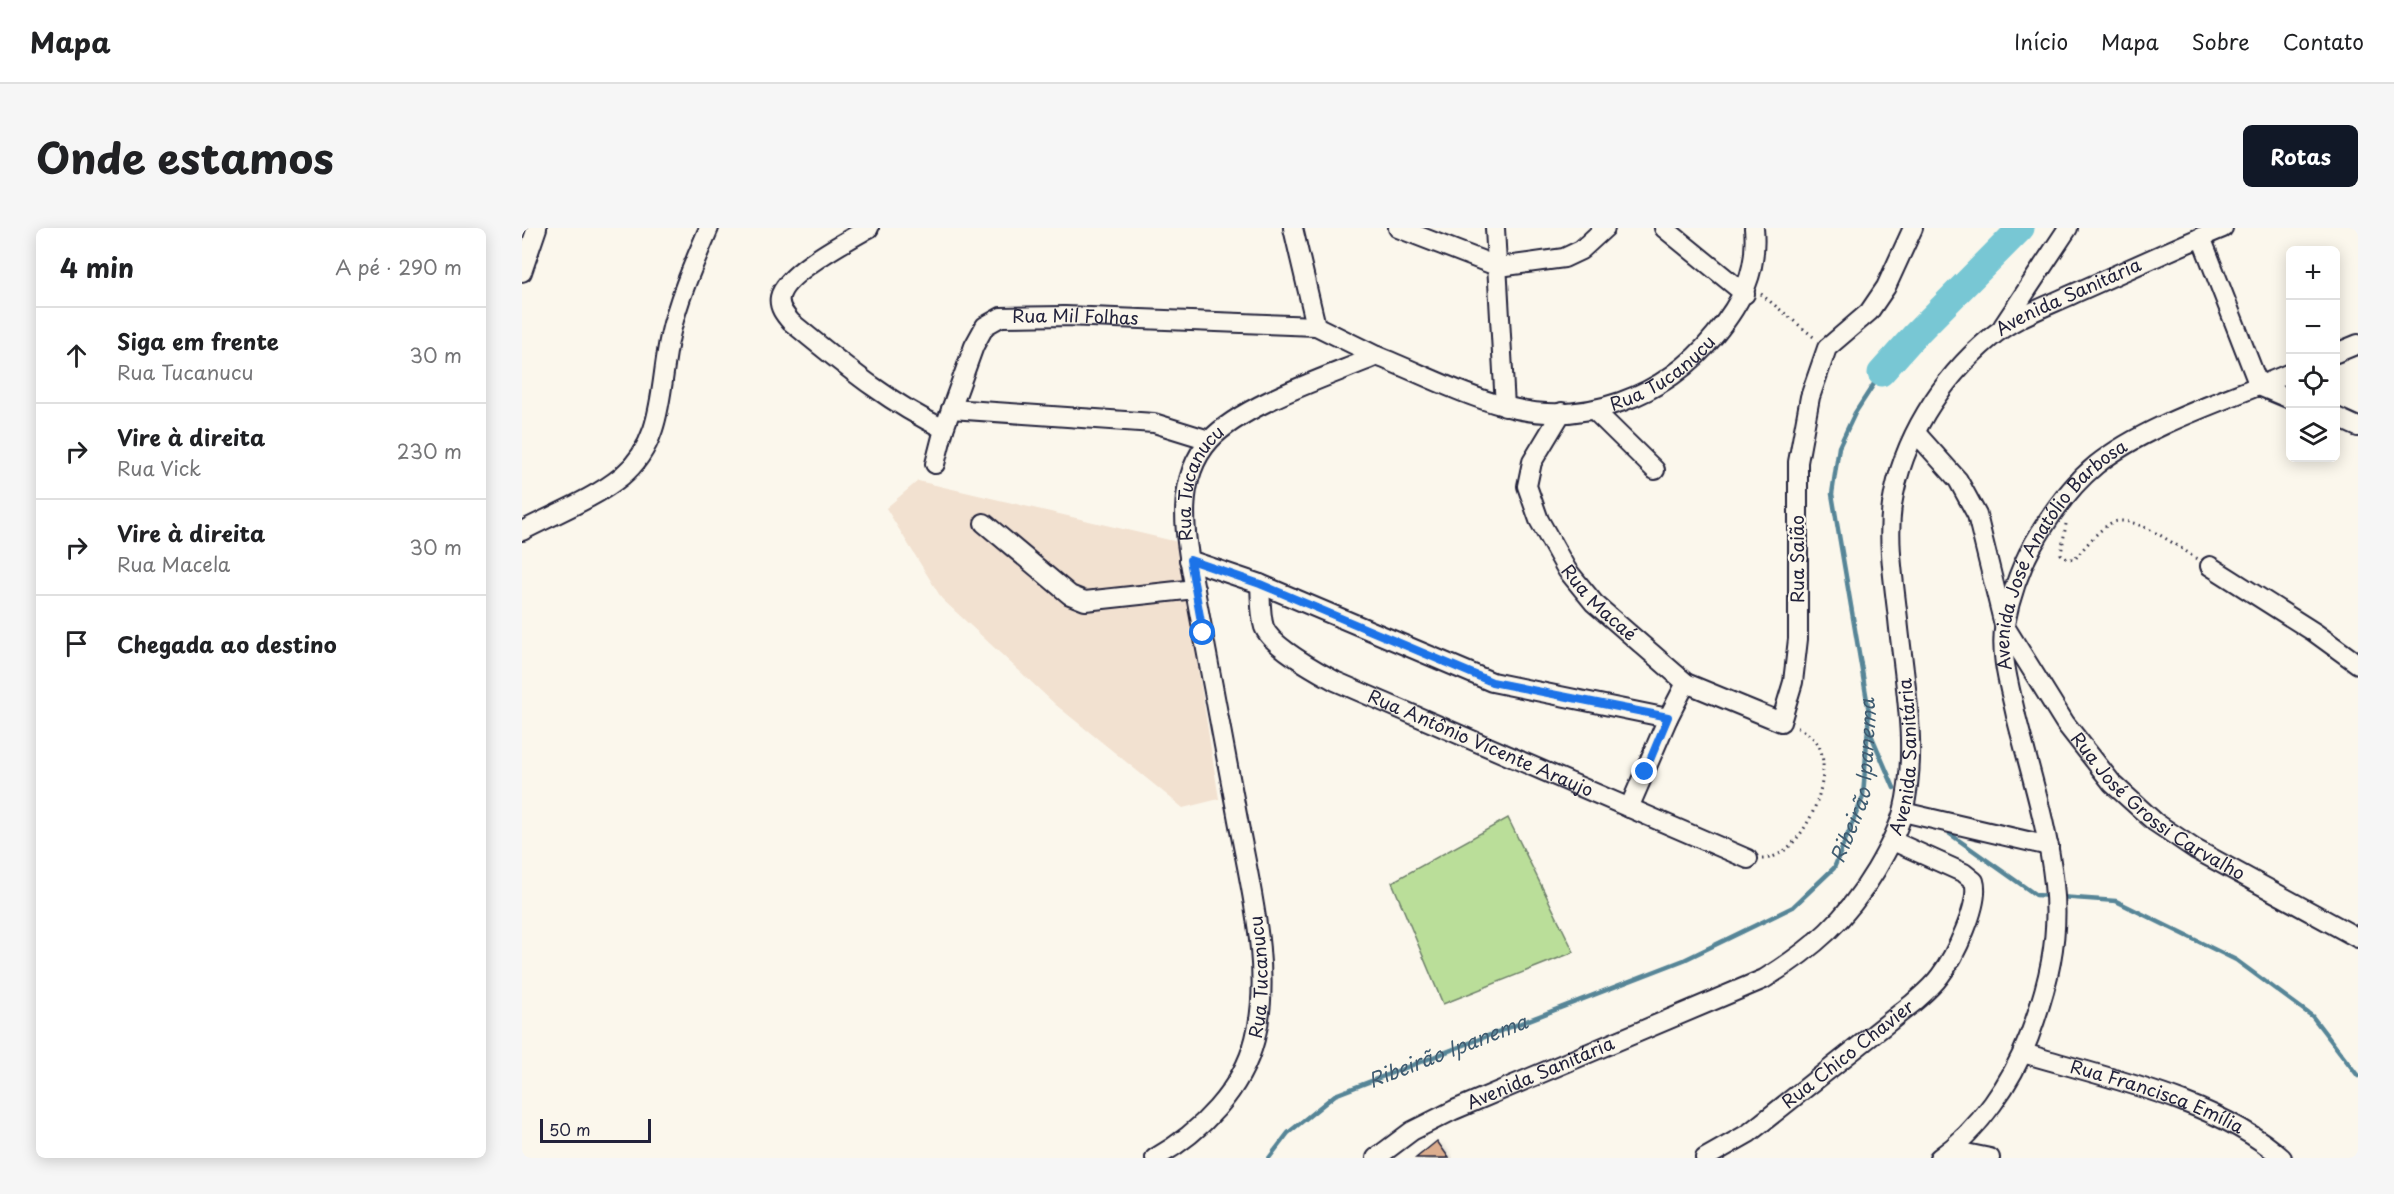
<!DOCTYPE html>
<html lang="pt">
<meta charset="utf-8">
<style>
:root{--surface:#fff;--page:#f6f6f6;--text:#202124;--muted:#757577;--line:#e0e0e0;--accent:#111827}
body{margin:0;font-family:"Playpen Sans",sans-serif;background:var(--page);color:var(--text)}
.controls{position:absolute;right:18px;top:18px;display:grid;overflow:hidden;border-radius:9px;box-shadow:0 3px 15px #0003}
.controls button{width:54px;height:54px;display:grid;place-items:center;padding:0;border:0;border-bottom:2px solid var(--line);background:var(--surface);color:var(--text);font:30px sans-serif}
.scale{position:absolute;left:18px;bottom:15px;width:111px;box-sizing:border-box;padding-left:6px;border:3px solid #22223b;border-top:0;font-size:16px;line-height:21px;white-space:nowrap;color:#22223b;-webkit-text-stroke:4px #fbf7ec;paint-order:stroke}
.stop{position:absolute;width:18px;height:18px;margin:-14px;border:4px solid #1a73e8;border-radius:50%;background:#fff}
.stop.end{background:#1a73e8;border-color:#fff;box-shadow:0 2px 6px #0008}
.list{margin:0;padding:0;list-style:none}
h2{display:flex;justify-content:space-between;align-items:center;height:78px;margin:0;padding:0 24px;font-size:26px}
h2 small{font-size:20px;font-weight:400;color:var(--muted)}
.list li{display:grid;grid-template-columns:39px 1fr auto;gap:18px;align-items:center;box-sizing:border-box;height:96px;padding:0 24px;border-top:2px solid var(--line)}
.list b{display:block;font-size:22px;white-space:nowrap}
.list p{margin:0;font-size:20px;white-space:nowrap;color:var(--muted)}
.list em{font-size:20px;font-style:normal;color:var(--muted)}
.icon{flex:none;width:33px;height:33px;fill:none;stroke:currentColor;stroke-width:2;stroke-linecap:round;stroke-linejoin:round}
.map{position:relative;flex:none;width:1836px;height:930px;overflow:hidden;border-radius:9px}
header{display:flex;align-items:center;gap:36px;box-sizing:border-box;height:84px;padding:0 30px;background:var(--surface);border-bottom:2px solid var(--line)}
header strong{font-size:28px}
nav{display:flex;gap:33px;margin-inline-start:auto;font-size:21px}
.intro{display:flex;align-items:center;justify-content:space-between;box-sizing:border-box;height:144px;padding:0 36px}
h1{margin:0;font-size:42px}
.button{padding:15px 27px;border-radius:9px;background:var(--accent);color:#fff;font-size:21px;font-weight:700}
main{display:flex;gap:36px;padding:0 36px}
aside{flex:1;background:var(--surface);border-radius:9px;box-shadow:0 3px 15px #0003}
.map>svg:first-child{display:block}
.built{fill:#f2e1d0}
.green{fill:#bade99;stroke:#6e806a;stroke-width:1.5}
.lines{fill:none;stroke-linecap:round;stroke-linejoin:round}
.stream{stroke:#568597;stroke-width:4.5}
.river{stroke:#78c7d4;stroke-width:27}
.building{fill:#dcad8d;stroke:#22223b;stroke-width:1.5;filter:url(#shadow)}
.minor-casing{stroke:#22223b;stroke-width:22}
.path{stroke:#22223b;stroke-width:3;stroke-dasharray:1.5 4.5;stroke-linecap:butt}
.minor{stroke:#fbf7ec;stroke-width:18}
.route{stroke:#1a73e8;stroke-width:8}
.labels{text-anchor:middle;stroke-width:4.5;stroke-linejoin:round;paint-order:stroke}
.street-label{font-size:18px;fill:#22223b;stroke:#fbf7ec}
.water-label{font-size:20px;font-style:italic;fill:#405c71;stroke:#fbf7ec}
</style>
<header>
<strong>Mapa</strong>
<nav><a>Início</a><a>Mapa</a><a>Sobre</a><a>Contato</a></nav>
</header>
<div class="intro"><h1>Onde estamos</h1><a class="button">Rotas</a></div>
<main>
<aside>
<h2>4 min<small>A pé · 290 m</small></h2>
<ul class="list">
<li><svg class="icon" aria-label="ahead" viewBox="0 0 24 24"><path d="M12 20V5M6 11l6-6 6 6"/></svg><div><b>Siga em frente</b><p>Rua Tucanucu</p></div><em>30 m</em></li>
<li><svg class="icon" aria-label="right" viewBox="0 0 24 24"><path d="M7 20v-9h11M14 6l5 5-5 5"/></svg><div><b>Vire à direita</b><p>Rua Vick</p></div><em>230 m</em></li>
<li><svg class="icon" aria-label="right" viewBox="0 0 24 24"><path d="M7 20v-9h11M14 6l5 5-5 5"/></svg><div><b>Vire à direita</b><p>Rua Macela</p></div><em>30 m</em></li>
<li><svg class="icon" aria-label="arrive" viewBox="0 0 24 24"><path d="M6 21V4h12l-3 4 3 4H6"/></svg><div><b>Chegada ao destino</b></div></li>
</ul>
</aside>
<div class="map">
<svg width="1836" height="930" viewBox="0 0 1836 930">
<defs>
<filter id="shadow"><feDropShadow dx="3.5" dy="6" stdDeviation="3" flood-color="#0004"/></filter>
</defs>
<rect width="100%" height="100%" fill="#fbf7ec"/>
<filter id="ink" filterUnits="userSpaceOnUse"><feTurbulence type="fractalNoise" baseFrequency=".0167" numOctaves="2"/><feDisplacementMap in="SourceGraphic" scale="12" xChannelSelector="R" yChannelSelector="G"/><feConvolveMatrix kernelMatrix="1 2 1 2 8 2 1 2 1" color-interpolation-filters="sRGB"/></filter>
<g filter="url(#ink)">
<path class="built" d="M396,253l260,61 41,257 -36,9 -127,-103 -114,-106 -56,-91z"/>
<path class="green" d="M986,590l66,134 -131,52 -51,-122z"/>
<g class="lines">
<g class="stream">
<path d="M1347,502l25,58"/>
<path d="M1428,606l86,61 15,1"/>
<path d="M1538,669l56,4 120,59 76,56 46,60"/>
<path id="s1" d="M747,930l19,-25 47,-38 349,-135 109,-53 41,-39 29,-71 6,-85 -37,-218 7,-47 16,-34 26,-40"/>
</g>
<path class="river" d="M1359,145l33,-37 107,-108"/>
</g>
<path class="building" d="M915,913l12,17h-33z"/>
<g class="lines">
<defs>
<g id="minor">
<path d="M347,0c-21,12 -84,45 -89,69 -2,10 5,18 11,25 52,42 93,78 153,107"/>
<path d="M771,0l23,98 61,30"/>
<path d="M876,0l101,39 65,-9 17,-8 24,-22"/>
<path d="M973,0l10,179"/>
<path d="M1142,0l81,66"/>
<path d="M1679,9l58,149"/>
<path d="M0,44l15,-44"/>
<path d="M1481,98l65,-98"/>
<path d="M1814,125l22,-9"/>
<path d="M1737,158l31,13"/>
<path d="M429,181l203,14 55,17"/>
<path d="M1072,182l61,60"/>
<path id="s2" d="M1040,184l-30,50 -5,24 12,34 28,50 27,33 92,80 95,39 12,-40 5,-43v-177l12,-65 17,-49 42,-36 17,-25 27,-59"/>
<path d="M1814,189l22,10"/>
<path id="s3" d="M1394,205l42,47 19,35 27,110 61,98 47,60 43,39 40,27 163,89"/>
<path id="s4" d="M413,236l9,-35 30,-83 11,-20 16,-9 64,-1 251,10"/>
<path d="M462,295l86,72 15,6 110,-12"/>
<path d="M0,303c32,-17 72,-32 100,-55 43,-36 37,-91 48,-140 8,-37 24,-73 39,-108"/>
<path d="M667,332l71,24 232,98 176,36"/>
<path d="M1688,338l104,66 44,32"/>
<path id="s5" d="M738,356c1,14 0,30 4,43 7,19 53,44 71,54l413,178"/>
<path d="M1107,580l39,-90 18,-35"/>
<path d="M1381,584l146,34"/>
<path id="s6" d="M1501,825c81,24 197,48 259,105"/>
<path d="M1429,922l39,8"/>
<path id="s7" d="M633,930c45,-25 87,-68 100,-119 18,-67 -5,-153 -17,-219 -14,-73 -27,-146 -41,-219 -9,-52 -27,-117 13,-161 33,-36 120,-64 167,-84 41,16 85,39 127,50 79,22 161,-9 211,-71 27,-33 43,-63 39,-107"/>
<path id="s8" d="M854,930l36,-27 42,-21 310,-131c50,-31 82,-59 112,-109 11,-19 21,-37 27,-58 16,-62 1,-131 -5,-193 -4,-37 -11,-77 -6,-114 10,-65 48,-125 98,-167 23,-20 55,-31 83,-44 50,-22 99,-45 150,-66"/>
<path id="s9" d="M1183,930l44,-25 164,-130c9,-8 19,-16 27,-27 14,-18 41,-73 34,-95l-10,-8 -71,-32"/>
<path id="s10" d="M1417,930c40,-28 73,-76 90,-121 19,-51 31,-98 25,-153 -6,-57 -24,-112 -38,-168 -6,-28 -17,-63 -11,-92 6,-31 18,-64 35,-91 15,-25 33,-49 56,-68 51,-41 134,-66 194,-92"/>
</g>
</defs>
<use href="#minor" class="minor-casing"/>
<path class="path" d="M1239,66l55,45
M1544,296l-5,30 6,5h8c10,-12 22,-28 36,-36 22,-11 68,25 87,36
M1240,631c40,-1 73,-79 57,-113 -5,-10 -15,-15 -25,-20"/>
<use href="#minor" class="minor"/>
</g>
</g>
<g class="lines" filter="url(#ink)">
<path class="route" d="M681,405l-13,-73 70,24 232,98 176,35 -23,55"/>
</g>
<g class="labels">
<g class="street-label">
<text dy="6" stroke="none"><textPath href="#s8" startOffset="1246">Avenida Sanitária</textPath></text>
<text dy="6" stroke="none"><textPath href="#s4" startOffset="240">Rua Mil Folhas</textPath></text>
<text dy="6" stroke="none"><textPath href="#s7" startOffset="1266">Rua Tucanucu</textPath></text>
<text dy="6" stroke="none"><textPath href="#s7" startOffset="726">Rua Tucanucu</textPath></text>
<text transform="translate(1276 331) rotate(-90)" y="6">Rua Saião</text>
<text dy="6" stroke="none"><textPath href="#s10" startOffset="663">Avenida José Anatólio Barbosa</textPath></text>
<text dy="6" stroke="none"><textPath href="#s2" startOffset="222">Rua Macaé</textPath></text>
<text dy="6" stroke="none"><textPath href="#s5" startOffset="292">Rua Antônio Vicente Araujo</textPath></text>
<text dy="6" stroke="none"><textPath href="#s8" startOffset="706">Avenida Sanitária</textPath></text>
<text dy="6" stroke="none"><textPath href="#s3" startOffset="458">Rua José Grossi Carvalho</textPath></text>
<text dy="6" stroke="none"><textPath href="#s7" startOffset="222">Rua Tucanucu</textPath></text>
<text dy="6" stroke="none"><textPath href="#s9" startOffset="177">Rua Chico Chavier</textPath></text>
<text dy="6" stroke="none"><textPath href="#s8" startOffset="186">Avenida Sanitária</textPath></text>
<text dy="6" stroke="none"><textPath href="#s6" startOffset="141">Rua Francisca Emília</textPath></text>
</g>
<g class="water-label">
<text dy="7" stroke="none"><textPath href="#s1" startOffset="735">Ribeirão Ipanema</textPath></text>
<text dy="7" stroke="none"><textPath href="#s1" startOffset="213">Ribeirão Ipanema</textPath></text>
</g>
</g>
</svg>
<div class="controls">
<button>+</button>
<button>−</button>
<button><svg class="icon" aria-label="locate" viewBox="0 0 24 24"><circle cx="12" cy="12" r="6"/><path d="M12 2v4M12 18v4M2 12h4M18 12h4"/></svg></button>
<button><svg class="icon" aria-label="layers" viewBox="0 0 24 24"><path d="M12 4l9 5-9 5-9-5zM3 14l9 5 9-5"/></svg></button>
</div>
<div class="scale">50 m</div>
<div class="stop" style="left:681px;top:405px"></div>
<div class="stop end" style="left:1123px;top:544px"></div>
</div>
</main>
